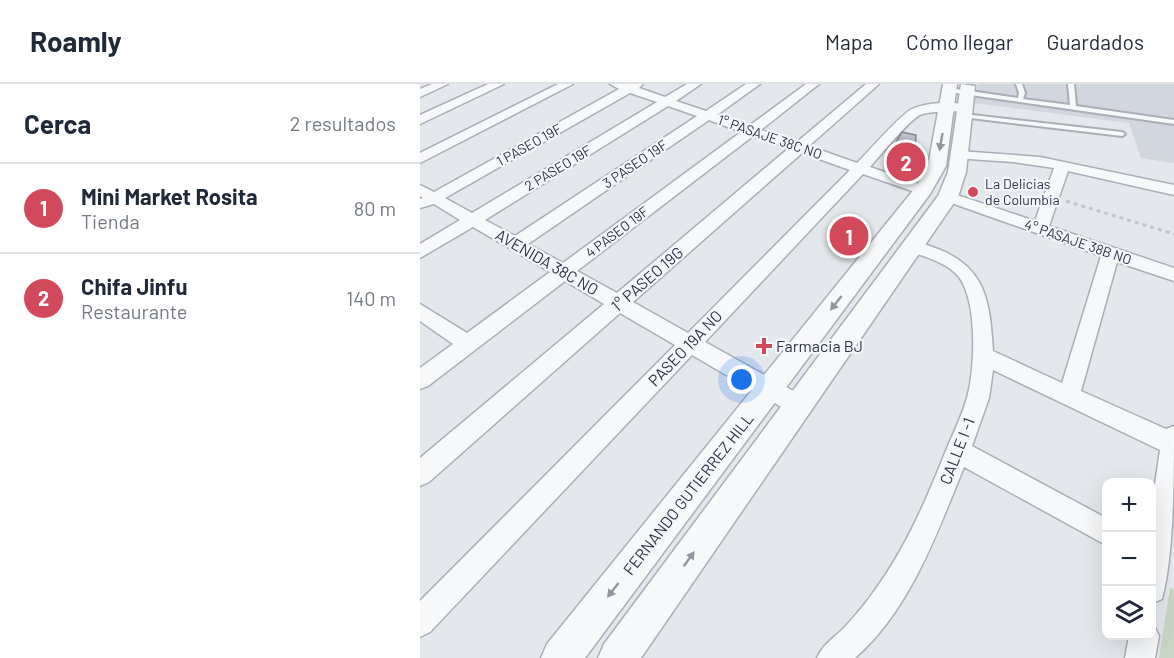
<!DOCTYPE html>
<html lang="es">
<meta charset="utf-8">
<style>
:root{--surface:#fff;--page:#f2f2f3;--text:#1f2937;--muted:#747a83;--line:#e0e1e3;--accent:#d1495b}
body{margin:0;font-family:Barlow,sans-serif;background:var(--page);color:var(--text)}
.controls{position:absolute;right:18px;bottom:18px;display:grid;overflow:hidden;border-radius:12px;box-shadow:0 6px 24px #0002}
.controls button{width:54px;height:54px;display:grid;place-items:center;padding:0;border:0;border-bottom:2px solid var(--line);background:var(--surface);color:var(--text);font:30px sans-serif}
.you{position:absolute;left:322px;top:296px;width:21px;height:21px;margin:-15px;border:4px solid #fff;border-radius:50%;background:#1a73e8;box-shadow:0 0 0 9px #1a73e833}
.badge{display:grid;place-items:center;width:39px;height:39px;border-radius:50%;background:var(--accent);color:#fff;font-size:20px;font-weight:700}
.pin{position:absolute;translate:-50% -50%;border:3px solid #fff;box-shadow:0 2px 6px #0006}
.list{margin:0;padding:0;list-style:none}
h2{display:flex;justify-content:space-between;align-items:center;height:78px;margin:0;padding:0 24px;font-size:26px}
h2 small{font-size:20px;font-weight:400;color:var(--muted)}
.list li{display:grid;grid-template-columns:39px 1fr auto;gap:18px;align-items:center;box-sizing:border-box;height:90px;padding:0 24px;border-top:2px solid var(--line)}
.list b{display:block;font-size:22px;white-space:nowrap}
.list p{margin:0;font-size:20px;white-space:nowrap;color:var(--muted)}
.list em{font-size:20px;font-style:normal;color:var(--muted)}
.icon{flex:none;width:33px;height:33px;fill:none;stroke:currentColor;stroke-width:2;stroke-linecap:round;stroke-linejoin:round}
.map{position:relative;flex:none;width:754px;height:574px;overflow:hidden}
header{display:flex;align-items:center;gap:36px;box-sizing:border-box;height:84px;padding:0 30px;background:var(--surface);border-bottom:2px solid var(--line)}
header strong{font-size:28px}
nav{display:flex;gap:33px;margin-inline-start:auto;font-size:21px}
main{display:flex}
aside{flex:1;background:var(--surface)}
.map>svg:first-child{display:block}
.built{fill:#d2d6de}
.green{fill:#c9d6c5}
.lines{fill:none;stroke-linecap:round;stroke-linejoin:round}
.service-casing{stroke:#a9aeb7;stroke-width:4}
.minor-casing{stroke:#a9aeb7;stroke-width:3}
.tertiary-casing{stroke:#a9aeb7;stroke-width:3}
.path{stroke:#c2c5cb;stroke-width:3;stroke-dasharray:4 4;stroke-linecap:butt}
.service{fill:#f7f8fa;fill-rule:evenodd}
.minor{fill:#f7f8fa;fill-rule:evenodd}
.tertiary{fill:#f7f8fa;fill-rule:evenodd}
.wall{fill:#a1a5ae}
.building{fill:#bbc0ca;stroke:#83868d;stroke-width:1.5}
.oneway{fill:#9196a0}
.poi-dot{fill:#d1495b;stroke:#f4f6f9;stroke-width:2}
.labels{text-anchor:middle;stroke-width:4.5;stroke-linejoin:round;paint-order:stroke}
.far-street-label{font-size:14px;fill:#2b3445;stroke:#f4f6f9}
.far-poi-label{font-size:14px;fill:#2b3445;stroke:#f4f6f9;text-anchor:start}
.street-label{font-size:16px;fill:#2b3445;stroke:#f4f6f9}
.poi-label{font-size:16px;fill:#2b3445;stroke:#f4f6f9;text-anchor:start}
</style>
<header>
<strong>Roamly</strong>
<nav><a>Mapa</a><a>Cómo llegar</a><a>Guardados</a></nav>
</header>
<main>
<aside>
<h2>Cerca<small>2 resultados</small></h2>
<ul class="list">
<li><span class="badge">1</span><div><b>Mini Market Rosita</b><p>Tienda</p></div><em>80 m</em></li>
<li><span class="badge">2</span><div><b>Chifa Jinfu</b><p>Restaurante</p></div><em>140 m</em></li>
</ul>
</aside>
<div class="map">
<svg width="754" height="574" viewBox="0 0 754 574">
<rect width="100%" height="100%" fill="#e4e7ec"/>
<path class="built" d="M558,0h196v79l-33,-5 -12,-35 -155,-20z"/>
<path class="green" d="M750,503l4,2v69h-15z"/>
<g class="lines">
<defs>
<path id="service" d="M596,0h6l3,9 -2,6 47,6 -2,-21h6l2,22 98,14v4l-225,-32 -3,-2 3,-2 69,10 1,-5z
M544,30l158,18 3,2 -3,2 -160,-19 -1,-1z"/>
<path id="minor" d="M12,0h16l-28,13v-8z
M68,0h16l-84,40v-9z
M138,0h15l-153,79v-10z
M190,0h33l-4,4 26,9 22,-13h14l-25,17 30,10 40,-27h14l-43,31 32,11 57,-42h13l-58,46 36,12 69,-58h13l-70,62 48,17c11,-11 44,-49 55,-54 12,-6 49,-10 59,-1 -7,6 -37,1 -51,7 -11,5 -40,41 -50,52l58,20 3,3 -3,3h-10l-55,-19 -158,168 101,56 3,7 -3,7 -8,3 -8,-3 -98,-57 -262,277 -10,5v-36l255,-256 -55,-32 -191,169 -9,4v-28l184,-154 -39,-23 -137,105 -8,3v-21l33,-24 -33,-23v-17l47,29 83,-61 -77,-45 -53,31v-14l40,-24 -26,-16 -14,4v-9l3,-1 -3,-2v-11l14,7 185,-103zM210,9l27,9 -185,111 -27,-15zM248,22l29,10 -182,120 -30,-16zM289,36l32,12 -178,131 -35,-19zM333,52l36,12 -172,145 -40,-22zM382,69l48,17 -162,163 -55,-31z
M539,67l81,6 134,28v10l-106,-24 -19,55 125,42v13l-57,-19 -36,129 85,38 8,-3c0,48 0,130 -12,173l-10,4v-98l8,-55 -167,-80 -4,28 -17,48 134,72v27l-142,-78c-27,66 -54,143 -109,191h-38c6,-14 16,-19 27,-30 11,-12 22,-25 31,-38 31,-42 53,-94 72,-142 7,-16 15,-33 20,-50 8,-30 11,-95 -8,-121 -12,-15 -35,-20 -52,-27l-2,-4 2,-4c10,-3 21,4 31,7 49,19 52,55 55,102l69,32 39,-127 -158,-56 -3,-3 3,-3 5,-2 87,29 19,-53 -41,-6 -59,-4 -2,-3 2,-3z
M732,540l2,2 5,10 -4,22h-30l4,-22h23z"/>
<path id="tertiary" d="M523,0h14l-11,82 -16,28 -345,464h-44l6,-14 368,-456 13,-22z
M541,0l14,2 -9,86 -8,25 -317,461h-43l6,-14 334,-448 10,-24z"/>
</defs>
<use href="#service" class="service-casing"/>
<use href="#minor" class="minor-casing"/>
<use href="#tertiary" class="tertiary-casing"/>
<path class="path" d="M646,117l108,33"/>
<use href="#service" class="service"/>
<use href="#minor" class="minor"/>
<use href="#tertiary" class="tertiary"/>
</g>
<path class="wall" d="M470,68l25,6 -2,8 -24,-7z"/>
<path class="building" d="M482,48l14,3 -1,23 -25,-6z"/>
<defs><path id="oneway-solid" d="M-6-.8H1V-3.2L6.5 0L1 3.2V.8H-6Z" transform="scale(1.5)"/></defs>
<g class="oneway">
<use href="#oneway-solid" transform="translate(521 58) rotate(100)"/>
<use href="#oneway-solid" transform="translate(416 219) rotate(128)"/>
<use href="#oneway-solid" transform="translate(269 475) rotate(-54)"/>
<use href="#oneway-solid" transform="translate(193 506) rotate(128)"/>
</g>
<g class="poi-dot">
<circle cx="553" cy="108" r="6"/>
<path d="M341 253h6v6h6v6h-6v6h-6v-6h-6v-6h6z"/>
</g>
<g class="labels">
<g class="far-street-label">
<text transform="translate(350 53) rotate(19)" y="5">1° PASAJE 38C NO</text>
<text transform="translate(109 61) rotate(-29)" y="5">1 PASEO 19F</text>
<text transform="translate(215 80) rotate(-34)" y="5">3 PASEO 19F</text>
<text transform="translate(138 84) rotate(-31)" y="5">2 PASEO 19F</text>
<text transform="translate(197 148) rotate(-37)" y="5">4 PASEO 19F</text>
<text transform="translate(658 158) rotate(19)" y="5">4° PASAJE 38B NO</text>
</g>
<g class="far-poi-label">
<text x="565" y="105">La Delicias<tspan x="565" dy="16">de Columbia</tspan></text>
</g>
<g class="street-label">
<text transform="translate(127 178) rotate(30)" y="6">AVENIDA 38C NO</text>
<text transform="translate(227 195) rotate(-41)" y="6">1° PASEO 19G</text>
<text transform="translate(265 264) rotate(-46)" y="6">PASEO 19A NO</text>
<text transform="translate(537 367) rotate(-69)" y="6">CALLE I -1</text>
<text transform="translate(268 410) rotate(-52)" y="6">FERNANDO GUTIERREZ HILL</text>
</g>
<g class="poi-label">
<text x="356" y="268">Farmacia BJ</text>
</g>
</g>
</svg>
<div class="controls">
<button>+</button>
<button>−</button>
<button><svg class="icon" aria-label="layers" viewBox="0 0 24 24"><path d="M12 4l9 5-9 5-9-5zM3 14l9 5 9-5"/></svg></button>
</div>
<div class="you"></div>
<div class="pin badge" style="left:429px;top:152px">1</div>
<div class="pin badge" style="left:486px;top:78px">2</div>
</div>
</main>
